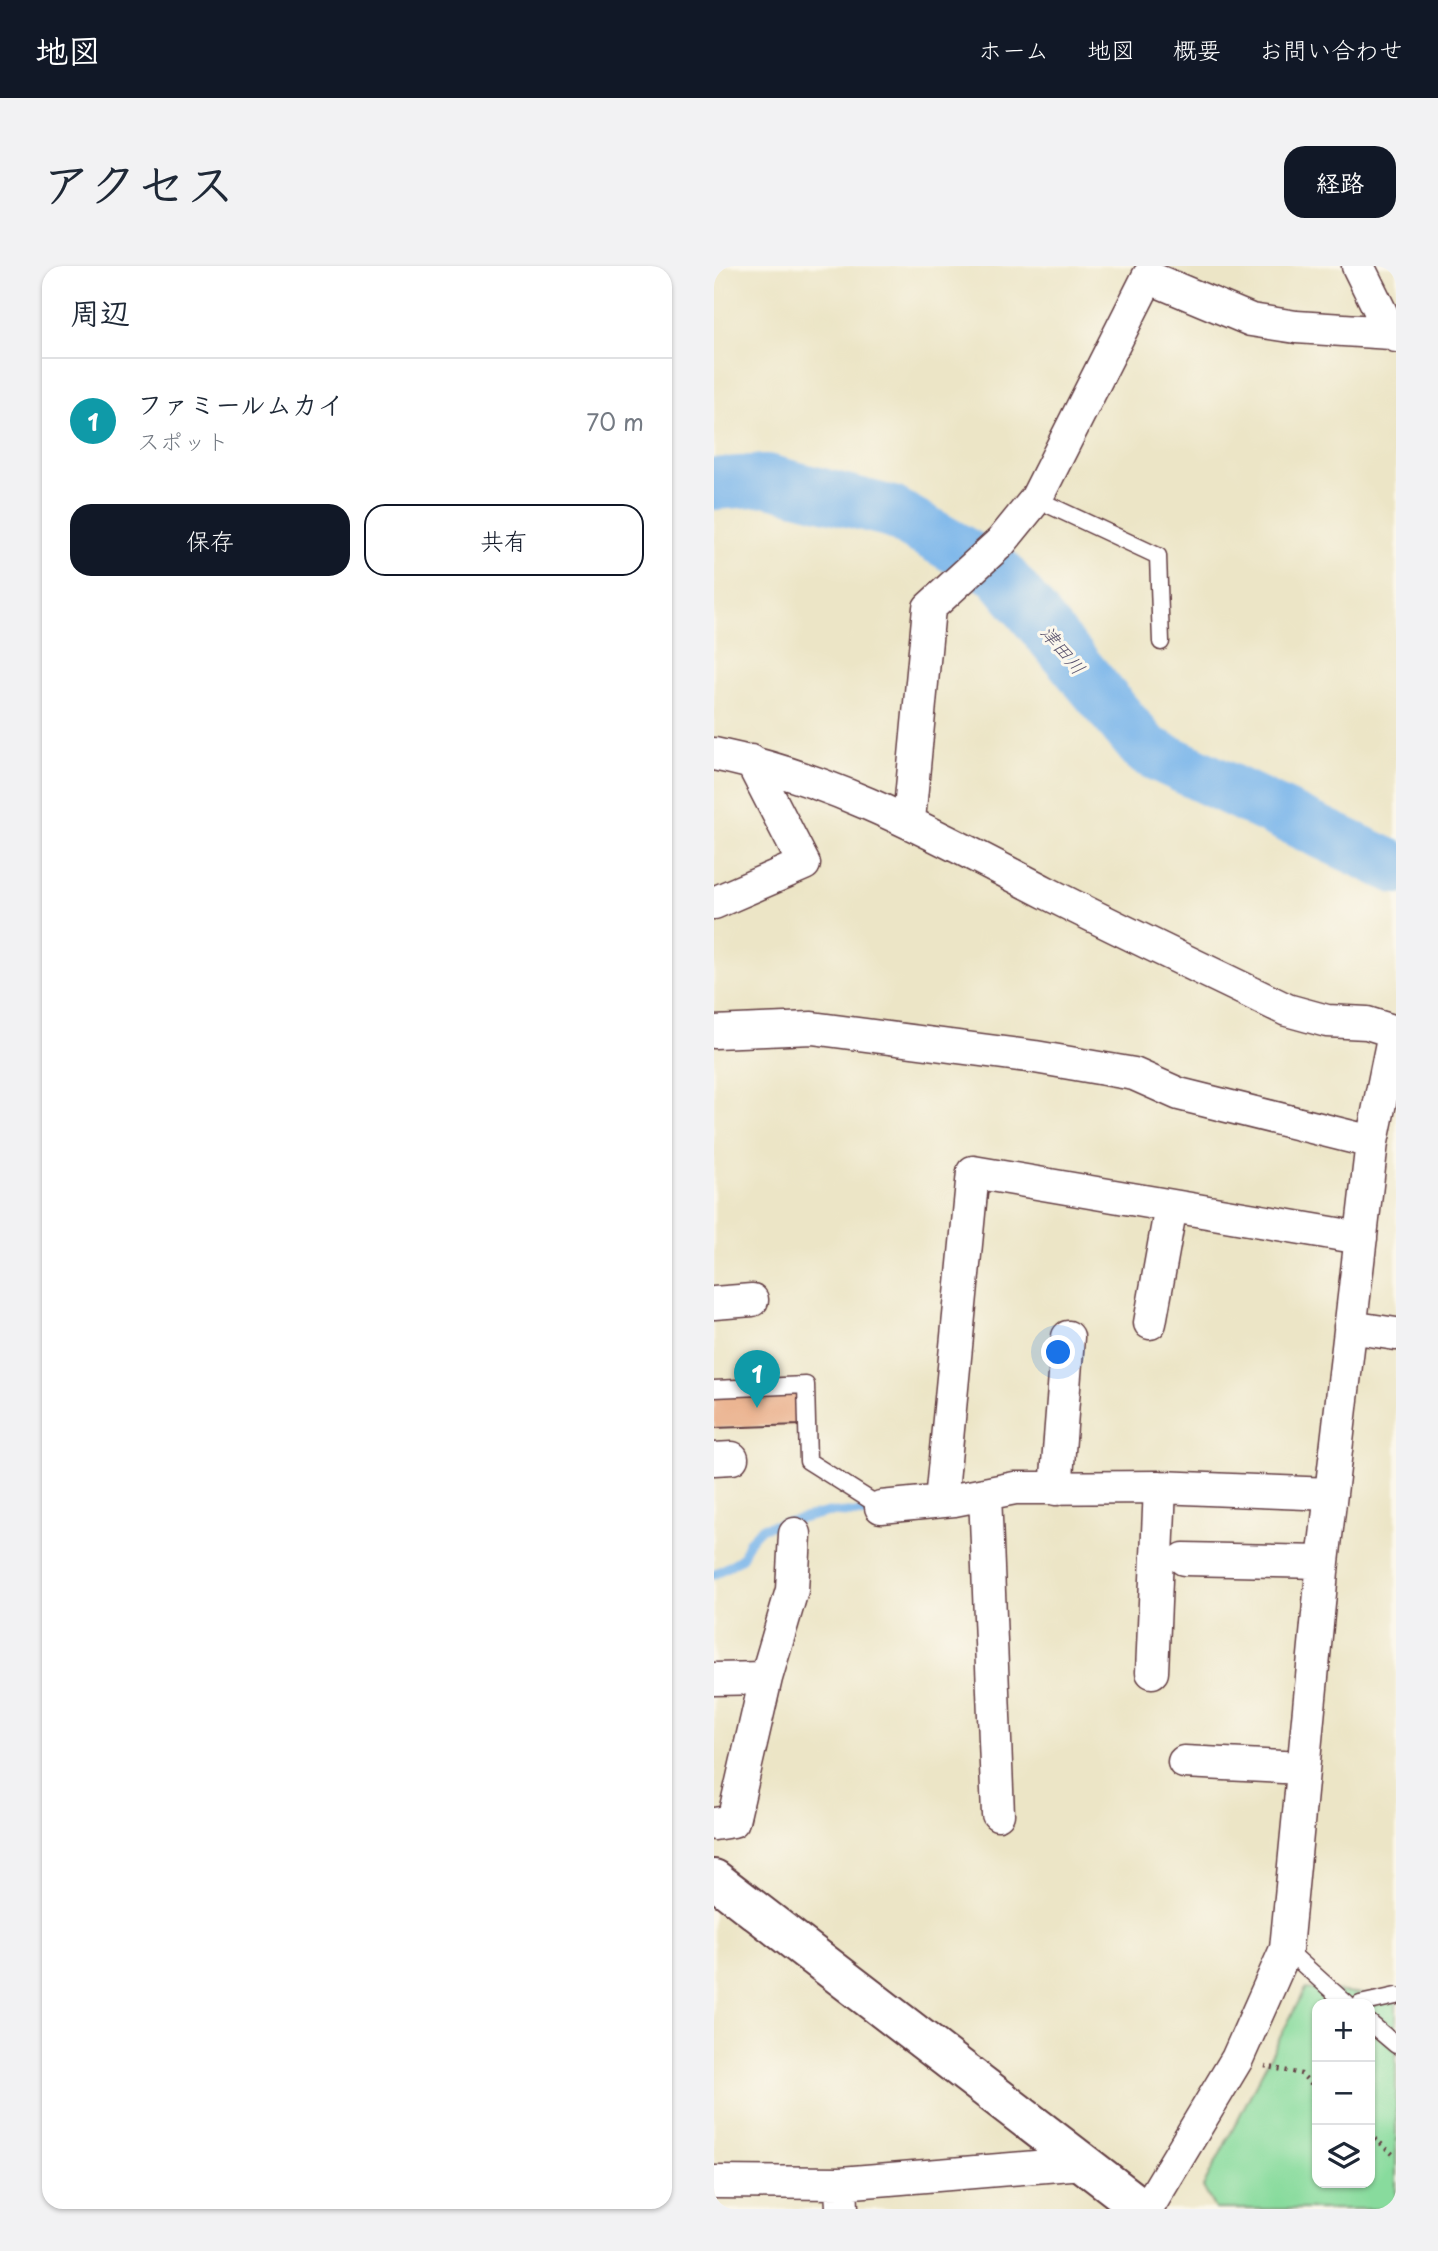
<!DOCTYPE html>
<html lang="ja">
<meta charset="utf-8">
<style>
:root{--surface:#fff;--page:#f2f2f3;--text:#1f2937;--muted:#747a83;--line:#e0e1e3;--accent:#111827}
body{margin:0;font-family:"Playpen Sans","Klee One",sans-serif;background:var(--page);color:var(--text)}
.controls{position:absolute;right:21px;bottom:21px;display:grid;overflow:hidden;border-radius:14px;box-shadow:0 2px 5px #0004}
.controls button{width:63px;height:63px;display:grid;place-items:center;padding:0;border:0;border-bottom:2px solid var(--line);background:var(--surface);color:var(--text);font:35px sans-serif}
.you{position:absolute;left:345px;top:1087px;width:24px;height:24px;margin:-18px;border:5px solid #fff;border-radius:50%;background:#1a73e8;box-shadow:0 0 0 10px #1a73e833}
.badge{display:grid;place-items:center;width:46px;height:46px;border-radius:50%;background:var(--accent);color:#fff;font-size:23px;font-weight:700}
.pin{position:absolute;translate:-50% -58px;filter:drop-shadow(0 2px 4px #0008)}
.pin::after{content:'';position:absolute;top:37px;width:24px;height:21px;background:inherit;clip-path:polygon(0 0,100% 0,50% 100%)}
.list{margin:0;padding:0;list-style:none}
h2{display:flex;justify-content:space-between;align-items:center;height:91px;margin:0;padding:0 28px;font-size:30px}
h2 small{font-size:23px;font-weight:400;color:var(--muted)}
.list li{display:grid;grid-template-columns:46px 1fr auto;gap:21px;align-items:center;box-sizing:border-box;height:126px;padding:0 28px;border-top:2px solid var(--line)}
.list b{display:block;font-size:26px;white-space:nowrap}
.list p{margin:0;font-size:23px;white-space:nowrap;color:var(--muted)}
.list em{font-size:23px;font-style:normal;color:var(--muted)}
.actions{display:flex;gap:14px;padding:21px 28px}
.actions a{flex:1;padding:16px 0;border:2px solid var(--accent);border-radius:21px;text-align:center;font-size:24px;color:var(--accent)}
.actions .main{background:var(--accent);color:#fff}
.icon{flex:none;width:38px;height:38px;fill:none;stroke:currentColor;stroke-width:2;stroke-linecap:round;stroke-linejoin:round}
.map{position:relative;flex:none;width:682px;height:1943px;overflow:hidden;border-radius:21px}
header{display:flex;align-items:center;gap:42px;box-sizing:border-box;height:98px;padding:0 35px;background:var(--accent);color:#fff}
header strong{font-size:33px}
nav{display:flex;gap:38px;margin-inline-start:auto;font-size:24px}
.intro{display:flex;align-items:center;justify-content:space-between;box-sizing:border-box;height:168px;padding:0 42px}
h1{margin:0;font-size:49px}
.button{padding:18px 32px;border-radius:21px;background:var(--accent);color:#fff;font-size:24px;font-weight:700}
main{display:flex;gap:42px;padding:0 42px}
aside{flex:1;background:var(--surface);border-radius:21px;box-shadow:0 2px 5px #0004}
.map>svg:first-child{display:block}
.green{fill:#88db9d;stroke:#697d64;stroke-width:2;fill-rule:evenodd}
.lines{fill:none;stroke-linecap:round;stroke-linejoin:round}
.stream{stroke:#77b4ea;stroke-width:9}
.river{stroke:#77b4ea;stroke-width:52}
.building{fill:#e8a780}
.service-casing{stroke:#623d42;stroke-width:19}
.minor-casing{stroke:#623d42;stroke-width:35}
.tertiary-casing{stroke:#623d42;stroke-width:42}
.path{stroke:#623d42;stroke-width:4.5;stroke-dasharray:2 5;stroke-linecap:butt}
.service{stroke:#fff;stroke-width:16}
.minor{stroke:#fff;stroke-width:32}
.tertiary{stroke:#fff;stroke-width:38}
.labels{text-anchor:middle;stroke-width:6;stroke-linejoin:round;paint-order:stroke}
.water-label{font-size:19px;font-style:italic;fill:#5a536e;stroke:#fbf7ec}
</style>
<header>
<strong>地図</strong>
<nav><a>ホーム</a><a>地図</a><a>概要</a><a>お問い合わせ</a></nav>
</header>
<div class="intro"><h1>アクセス</h1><a class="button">経路</a></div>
<main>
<aside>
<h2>周辺<small></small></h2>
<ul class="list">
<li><span class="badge" style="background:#0f9aa8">1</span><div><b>ファミールムカイ</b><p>スポット</p></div><em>70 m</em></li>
</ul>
<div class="actions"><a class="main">保存</a><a>共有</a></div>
</aside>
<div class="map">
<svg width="682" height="1943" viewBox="0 0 682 1943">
<rect width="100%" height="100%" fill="#fbf7ec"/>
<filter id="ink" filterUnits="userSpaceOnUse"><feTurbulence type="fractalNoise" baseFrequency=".0143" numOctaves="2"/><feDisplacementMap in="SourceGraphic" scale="14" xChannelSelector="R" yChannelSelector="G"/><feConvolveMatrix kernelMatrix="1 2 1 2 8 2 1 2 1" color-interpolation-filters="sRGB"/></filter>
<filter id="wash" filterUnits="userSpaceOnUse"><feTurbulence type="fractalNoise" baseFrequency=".00686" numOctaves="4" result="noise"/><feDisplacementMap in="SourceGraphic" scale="28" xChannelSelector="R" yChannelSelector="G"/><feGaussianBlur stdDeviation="1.57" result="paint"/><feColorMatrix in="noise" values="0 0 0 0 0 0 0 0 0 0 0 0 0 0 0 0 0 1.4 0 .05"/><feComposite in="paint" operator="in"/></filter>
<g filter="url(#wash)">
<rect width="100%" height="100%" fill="#ece5c6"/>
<path class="green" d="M591,1723l91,7v213h-181l-12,-22zM603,1738h53v179h-53z"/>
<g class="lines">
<path class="stream" d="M0,1309l28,-17 7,-17 13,-13 67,-16 39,2"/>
<path class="river" d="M0,218l52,-4 126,32 107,61 147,177 250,118"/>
</g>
<g id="blocks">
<path class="building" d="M86,1123l1,36 -87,3v-37z"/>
</g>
</g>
<g filter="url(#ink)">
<use href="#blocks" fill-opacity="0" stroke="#623d42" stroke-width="2"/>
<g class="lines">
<defs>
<path id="service" d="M322,233l122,57 3,86
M0,1123l92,-4 2,76 73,46
M572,1683l61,55
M646,1738l36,-8
M656,1757l26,22"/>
<path id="minor" d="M644,0l33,67
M0,488c123,25 223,82 333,139 79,40 160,78 240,117l40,11 40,2 29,9
M195,554l20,-212 72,-66 35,-43 112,-222 103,43 45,7 95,6 5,3
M0,637l90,-39 -53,-103
M0,766l98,-4 223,29 99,17 45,20 193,48
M0,1037l38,-3
M436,1057l21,-117
M636,1061l46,7
M0,1193l18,-1
M342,1223l12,-152
M271,1228l13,320
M227,1235l32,-329 388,66
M167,1241l73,-7 61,-12 145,-1 171,7
M470,1293l139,3
M438,1406l8,-185
M0,1413l52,-1
M470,1496l119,6
M0,1558l19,-3 33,-143 26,-88 3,-56
M0,1916l127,1
M128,1943l-1,-26 242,-20
M433,1943l90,-150 49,-110 37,-387 49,-420 22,-109"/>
<path id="tertiary" d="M0,1613l429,330"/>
</defs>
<use href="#service" class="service-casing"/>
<use href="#minor" class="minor-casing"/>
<use href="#tertiary" class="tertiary-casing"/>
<path class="path" d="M551,1800l36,8 16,15
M656,1868l26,23"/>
<use href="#service" class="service"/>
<use href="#minor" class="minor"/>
<use href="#tertiary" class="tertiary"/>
</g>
</g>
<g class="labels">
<g class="water-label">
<text transform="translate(349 384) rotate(50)" y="7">津田川</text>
</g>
</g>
</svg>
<div class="controls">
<button>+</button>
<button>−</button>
<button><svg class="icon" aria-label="layers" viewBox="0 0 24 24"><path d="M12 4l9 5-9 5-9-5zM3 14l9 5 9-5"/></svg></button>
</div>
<div class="you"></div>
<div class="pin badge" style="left:43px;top:1142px;background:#0f9aa8">1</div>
</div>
</main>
